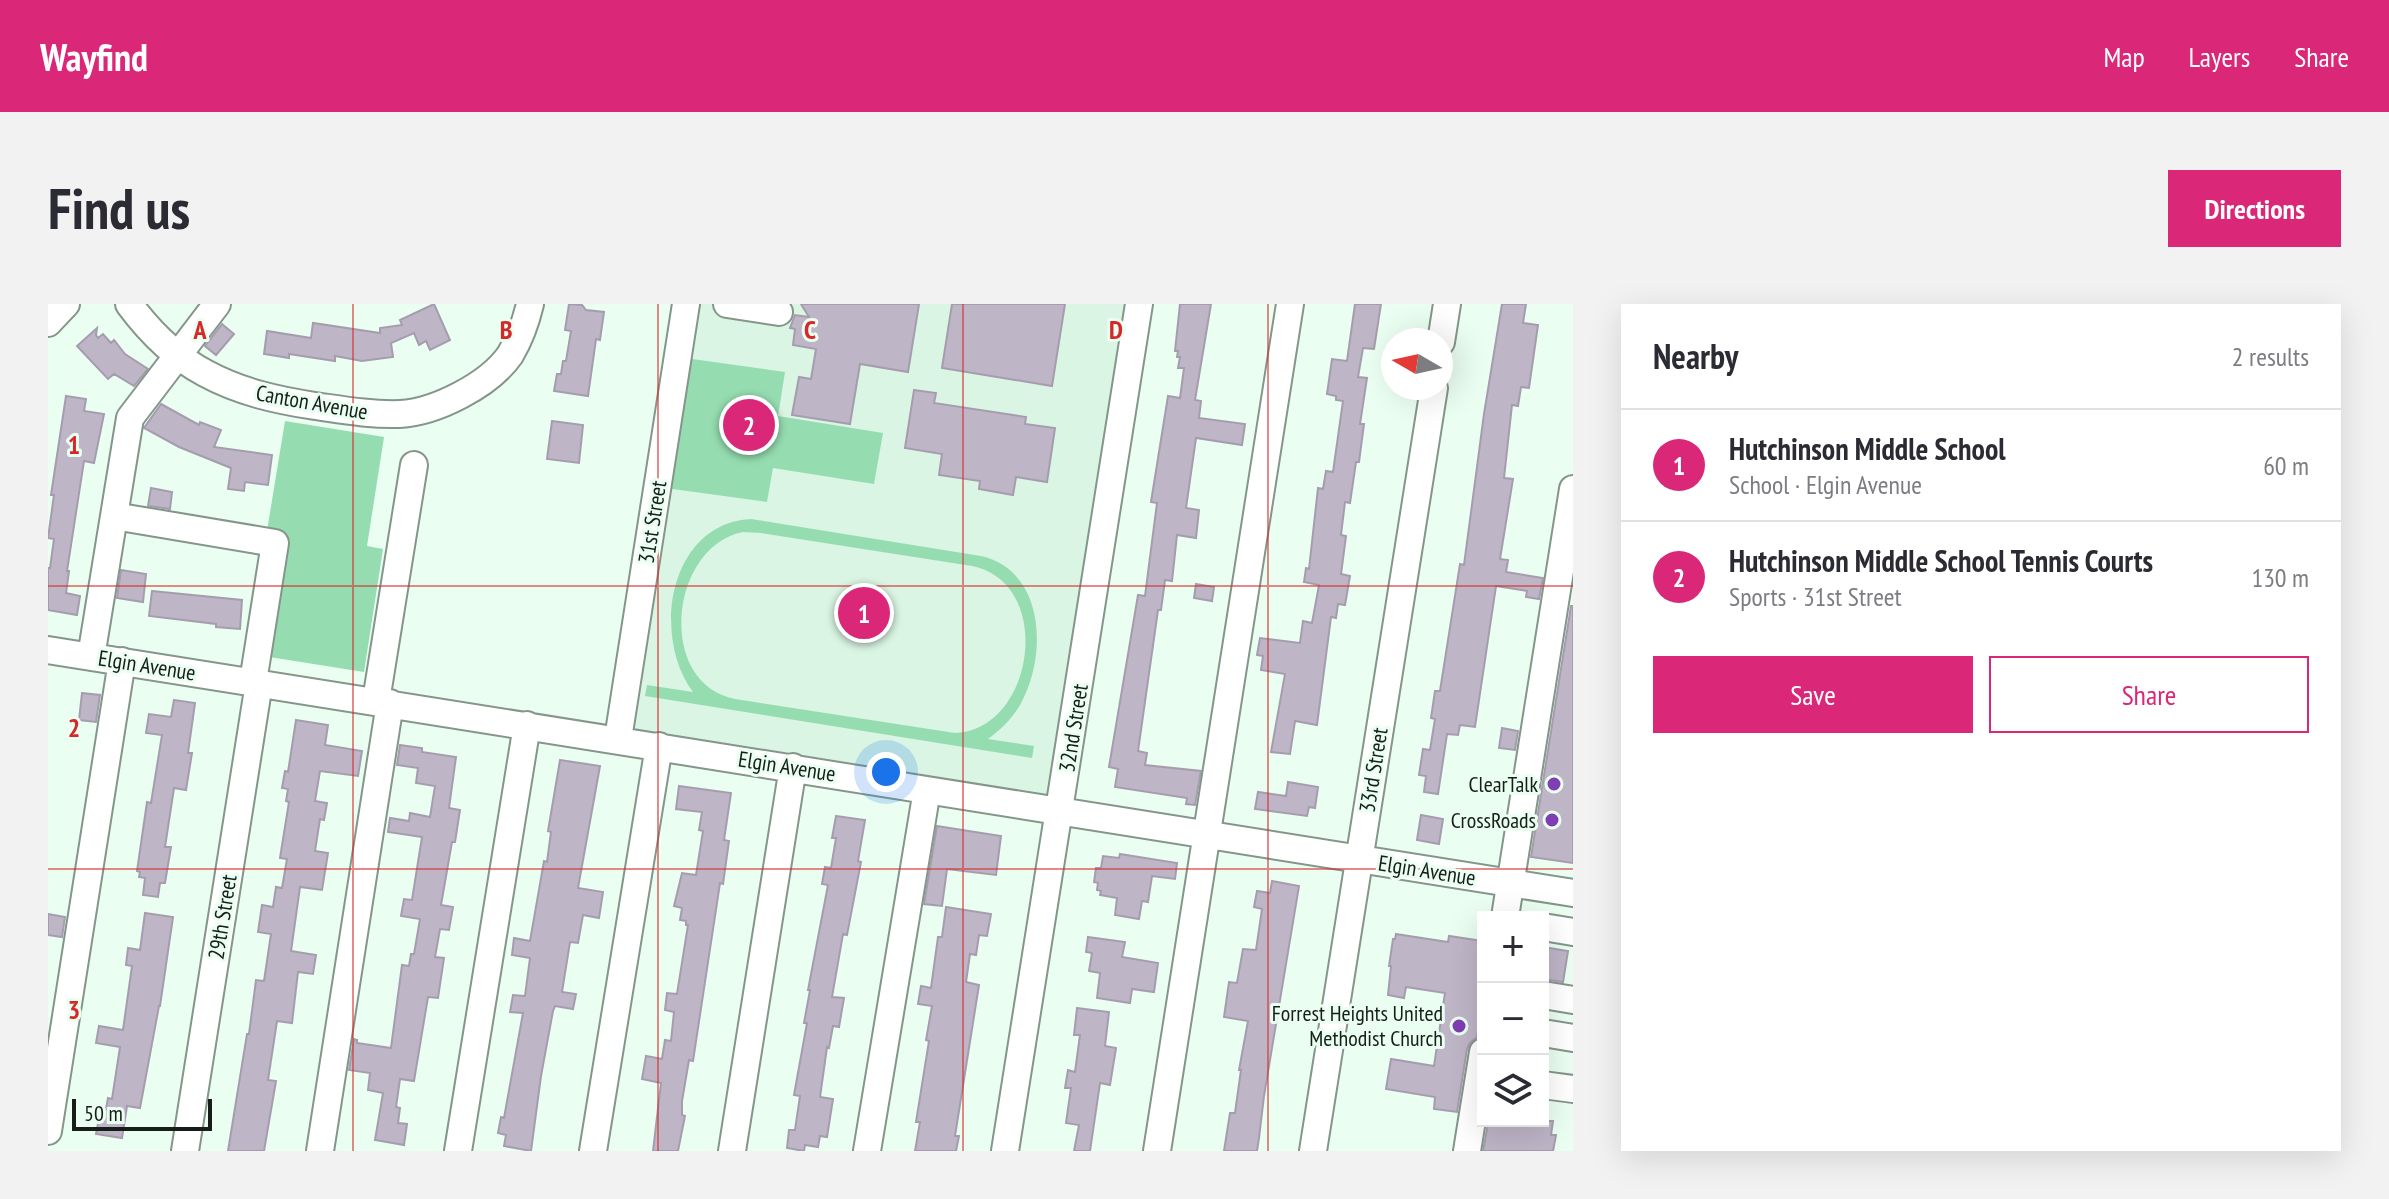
<!DOCTYPE html>
<meta charset="utf-8">
<style>
:root{--surface:#fff;--page:#f2f2f3;--text:#2b2b33;--muted:#7c7c81;--line:#e1e1e2;--accent:#db2777}
body{margin:0;font-family:"PT Sans Narrow",sans-serif;background:var(--page);color:var(--text)}
.controls{position:absolute;right:24px;bottom:24px;display:grid;overflow:hidden;border-radius:0px;box-shadow:0 8px 32px #0002}
.controls button{width:72px;height:72px;display:grid;place-items:center;padding:0;border:0;border-bottom:2px solid var(--line);background:var(--surface);color:var(--text);font:40px sans-serif}
.compass{position:absolute;left:1333px;top:24px;width:72px;height:72px;border-radius:50%;background:var(--surface);box-shadow:0 8px 32px #0002;rotate:279deg}
.scale{position:absolute;left:24px;bottom:20px;width:140px;box-sizing:border-box;padding-left:8px;border:4px solid #171e1a;border-top:0;font-size:22px;line-height:28px;white-space:nowrap;color:#171e1a;-webkit-text-stroke:6px #eafef1;paint-order:stroke}
.you{position:absolute;left:838px;top:468px;width:28px;height:28px;margin:-20px;border:6px solid #fff;border-radius:50%;background:#1a73e8;box-shadow:0 0 0 12px #1a73e833}
.badge{display:grid;place-items:center;width:52px;height:52px;border-radius:50%;background:var(--accent);color:#fff;font-size:26px;font-weight:700}
.pin{position:absolute;translate:-50% -50%;border:4px solid #fff;box-shadow:0 2px 8px #0006}
.list{margin:0;padding:0;list-style:none}
h2{display:flex;justify-content:space-between;align-items:center;height:104px;margin:0;padding:0 32px;font-size:34px}
h2 small{font-size:26px;font-weight:400;color:var(--muted)}
.list li{display:grid;grid-template-columns:52px 1fr auto;gap:24px;align-items:center;box-sizing:border-box;height:112px;padding:0 32px;border-top:2px solid var(--line)}
.list b{display:block;font-size:30px;white-space:nowrap}
.list p{margin:0;font-size:26px;white-space:nowrap;color:var(--muted)}
.list em{font-size:26px;font-style:normal;color:var(--muted)}
.actions{display:flex;gap:16px;padding:24px 32px}
.actions a{flex:1;padding:18px 0;border:2px solid var(--accent);border-radius:0px;text-align:center;font-size:28px;color:var(--accent)}
.actions .main{background:var(--accent);color:#fff}
.icon{flex:none;width:44px;height:44px;fill:none;stroke:currentColor;stroke-width:2;stroke-linecap:round;stroke-linejoin:round}
.map{position:relative;flex:none;width:1525px;height:847px;overflow:hidden;border-radius:0px}
header{display:flex;align-items:center;gap:48px;box-sizing:border-box;height:112px;padding:0 40px;background:var(--accent);color:#fff}
header strong{font-size:38px}
nav{display:flex;gap:44px;margin-inline-start:auto;font-size:28px}
.intro{display:flex;align-items:center;justify-content:space-between;box-sizing:border-box;height:192px;padding:0 48px}
h1{margin:0;font-size:56px}
.button{padding:20px 36px;border-radius:0px;background:var(--accent);color:#fff;font-size:28px;font-weight:700}
main{display:flex;gap:48px;padding:0 48px}
aside{flex:1;background:var(--surface);border-radius:0px;box-shadow:0 8px 32px #0002}
.map>svg:first-child{display:block}
.built{fill:#daf5e3}
.green{fill:#95ddb1;fill-rule:evenodd}
.building{fill:#beb5c7;stroke:#a59dae;stroke-width:2}
.lines{fill:none;stroke-linecap:round;stroke-linejoin:round}
.minor-casing{stroke:#84968a;stroke-width:30}
.minor{stroke:#fff;stroke-width:26}
.grid{fill:none;stroke:#d62828;stroke-width:2;stroke-opacity:0.55}
.poi-dot{fill:#803eb2;stroke:#eafef1;stroke-width:3}
.labels{text-anchor:middle;stroke-width:6;stroke-linejoin:round;paint-order:stroke}
.street-label{font-size:22px;fill:#171e1a;stroke:#eafef1}
.poi-label{font-size:22px;fill:#171e1a;stroke:#eafef1;text-anchor:end}
.grid-label{font-size:26px;text-anchor:middle;font-weight:bold;fill:#d62828;stroke:#eafef1;stroke-width:6;stroke-linejoin:round;paint-order:stroke}
</style>
<header>
<strong>Wayfind</strong>
<nav><a>Map</a><a>Layers</a><a>Share</a></nav>
</header>
<div class="intro"><h1>Find us</h1><a class="button">Directions</a></div>
<main>
<div class="map">
<svg width="1525" height="847" viewBox="0 0 1525 847">
<rect width="100%" height="100%" fill="#eafef1"/>
<path class="built" d="M638,0h453l-80,508 -441,-73z"/>
<path class="green" d="M630,53l107,15 -7,44 105,17 -9,51 -101,-16 -6,34 -109,-15z
M237,117l99,16 -17,109 16,3 -19,123 -101,-16 3,-119z
M703,215l230,37c62,14 66,94 43,141 -8,18 -21,31 -36,42l46,7 -2,12 -387,-62 2,-11 46,7c-42,-56 -24,-169 58,-173zM695,228l18,1 211,33c84,17 62,165 -17,167l-220,-34c-80,-16 -65,-153 8,-167z"/>
<path class="building" d="M386,0l16,36 -20,10 -4,-9 -7,4 -5,-12 -23,10 2,14 -31,4 -27,-5v5l-46,-7v4l-25,-4 3,-23 44,7 2,-15 67,10v-5l22,-3 -2,-5z
M521,0l13,1 4,5 18,2 -4,28 -4,-1 -8,57 -34,-5 3,-17h4l2,-13h3l5,-30 -6,-1z
M753,0h118l-11,68 -48,-8 -10,60 -58,-9 7,-38 12,2 5,-30 -23,-4 2,-16 -5,-1 5,-13 14,2z
M904,0h113l-13,82 -110,-18z
M1132,0h31l-16,96 6,1 -2,17 46,6 -3,21 -46,-7 -10,70 13,2 -3,28 -19,-3 -5,46 -7,-1 -4,30h-3l-20,141 9,2 -2,12 56,6 -6,34 -9,-1 1,-6 -72,-11 3,-18 -9,-2 29,-172 7,1 12,-93 -6,-1 17,-106 12,2 4,-30h-6l2,-11h-3l1,-6h-3z
M1307,0h26l-7,45 -11,-1 -5,29 9,1 -7,46h4l-5,38h-3l-6,41 -5,-1 -4,33 5,1 -5,38 9,2 -5,29 -7,-1 -2,14 -5,-1 -14,108 -22,-4 -5,33 -19,-2 14,-78 -24,-4 2,-14 -6,-1 3,-17 40,5 3,-22 9,2 7,-38 -15,-3 2,-14 3,1 9,-81 5,1 3,-18 7,1 10,-71 -7,-1v-4l-9,-2 5,-35 15,2z
M1454,0h24l-3,19 15,2 -9,63 -8,-1 -3,19 -6,-1 -8,73 9,1 -13,80 8,1 -2,12 37,6 -4,21 -13,-2 1,-6 -31,-5 -21,141 -15,-2 -2,10 -11,-1 -9,60 -14,-2 2,-16 -7,-1 4,-26 7,1 5,-31 -4,-1 4,-27h5l20,-127 4,1 20,-151z
M174,20l12,10 -18,21 -11,-9z
M49,24l-1,7 2,3 5,-4 8,9 3,-3 11,14 23,15 -14,17 -20,-12 -6,5 -31,-33z
M866,86l22,3 -2,10 92,14 -1,7 30,4 -8,54 -31,-5 -3,18 -34,-6 1,-8 -41,-6 3,-21 -37,-6z
M18,92l20,3 -2,12 20,3 -10,49 -10,-2 -17,110h2l-3,22 14,3 -3,19 -29,-5v-42h2l4,-29 -6,-1 6,-43h-3z
M113,100l38,21 1,-3 21,8 -7,17 58,8 -4,30 -23,-3 -1,9 -16,-2 3,-21 -52,-21 -35,-19z
M504,117l31,4 -4,38 -32,-4z
M103,184l21,4 -2,17 -22,-3z
M73,266l25,4 -3,28 -26,-4z
M1148,280l18,3 -2,14 -18,-3z
M104,287l90,9 -2,29 -24,-2v-3l-67,-8z
M1523,302h2v257l-42,-6z
M34,389l18,2 -4,27 -17,-2z
M126,396l21,3 -7,50h4l-6,37 -12,-2 -9,59h6l-6,36h-5l-2,14 -15,-2 2,-17 -6,-1 1,-5 -3,-1 10,-69 4,1 11,-68 -16,-2 3,-19 22,3z
M248,416l32,5 -3,20 37,6 -4,25 -38,-5 -5,30 12,2 -3,17 -4,-1 -5,32 13,2 -6,37 -22,-3 -9,64 25,4 -3,19 -15,-2 -6,51 -15,-2 -9,59 8,1 -12,70h-36l19,-117h2l7,-54 8,1 7,-47 -13,-2 4,-27 11,2 3,-20 6,1 5,-29 -7,-1 9,-56 -3,-1 2,-12 -6,-1 3,-17 3,1z
M1454,424l16,3 -3,19 -16,-2z
M352,441l22,3v4l34,5 -7,51 11,2 -5,32h-3l-11,63 12,2 -4,23 -9,-1 -5,28 9,1 -6,40 -10,-1 -14,84 -14,-2 -4,28 4,1 -2,15 9,1 -3,21 -29,-5 8,-47 -15,-3 2,-17 -21,-3 5,-31 3,1v3l34,5 11,-83 7,1 2,-12h3l6,-35 -19,-3 3,-17 8,1 10,-63 -34,-5 2,-14 19,3 1,-8 20,4 5,-31 -19,-3 2,-15 -21,-3z
M512,456l40,6 -22,122 25,4 -4,26 -16,-3 -5,28 -8,-1 -8,50 14,2 -3,15 -18,-3 -2,5 -12,65 -10,75 -27,-5 2,-11 -8,-2 3,-16 3,1 19,-105 -13,-1 3,-17 12,1 5,-38 -18,-3 2,-17 16,3 14,-80 3,1 4,-30 -3,-1z
M1240,478l30,5 -3,21 -6,-1 -2,9 -52,-7 3,-17 28,4z
M631,482l52,7 -7,47 5,1 -6,43 -3,-1 -27,178 -4,-1 -7,41v14l3,1 -7,35h-25l8,-68 -19,-4 4,-23 16,3 3,-19 6,1 3,-29 -9,-2 2,-17 10,1 11,-69h-2v-4l-6,-1 2,-12 -8,-2 8,-33 14,2 7,-44 -4,-1 3,-18 -26,-3z
M1373,511l22,4 -4,25 -22,-4z
M788,512l29,4 -7,41 3,1 -14,73 -4,-1 -11,63 12,1 -5,29 -6,-1 -4,22 -2,-1 -7,50 13,2 -6,38 -7,-1 -2,11 -13,-2 -1,6 -17,-3 2,-18h6l5,-34 -6,-1 13,-72h-3l6,-33h-2l20,-105 -6,-1 3,-17 6,1 5,-30h-4z
M889,522l64,10 -5,39 -49,-6 -5,37 -18,-2z
M1072,550l57,9 -2,16 -23,-3 -4,26 -6,-1 -3,18 -24,-4 2,-17 -17,-3 1,-4 -4,-1 1,-7 -4,-1 2,-14h5l2,-12 16,2z
M1224,577l27,5 -35,210 -5,42 -2,13h-33l6,-38h5l6,-43h-2l9,-49 -24,-4 5,-35 8,1 6,-34 13,1 6,-41 -8,-2 3,-16 13,2z
M898,603l45,7 -4,22 -8,-1 -3,20 -6,-1 -4,28 13,3 -24,151h4l-3,15h-41l5,-29h-4l13,-81 -3,-1 6,-34 -14,-2 3,-18 10,2 7,-51h4z
M97,609l28,4 -13,89h-1l-19,102 -13,-2 -5,32 -26,-4 5,-26 5,1 2,-11 4,1 8,-52 -24,-4 3,-17 24,4 9,-64 -6,-1 2,-17 12,2z
M0,610l17,3 -3,20 -14,-2z
M1348,630l52,8 1,-6 34,5v58l-6,38 -7,6 -3,6 -10,63 -23,-3 1,-12 -49,-8 5,-30 43,7 11,-73 -39,-6 -2,11 -16,-3 3,-29h-2l4,-27h2z
M1040,633l37,5 -3,15 36,6 -4,29 -22,-3 -2,14 -33,-5 3,-25 -11,-2 3,-18 -6,-1z
M1495,643l25,4 -5,31 -20,-3z
M1029,704l32,4 -4,34 11,2 -6,37 -10,-2 -10,68h-16l5,-26 -13,-2 5,-35h-6l3,-18 7,2 5,-37h-6z
M1447,817h58l-2,14h5l-3,16h-70l5,-27 6,2z"/>
<g class="lines">
<defs>
<path id="minor" d="M81,0c20,27 46,53 76,69 35,19 71,27 110,33 28,4 56,9 85,8 36,-2 89,-29 110,-59 9,-15 16,-34 20,-51
M679,0l52,8
M0,19l18,-19
M1393,38l6,-38
M66,212l161,27 -22,139
M0,346l1525,243
M43,353l39,-239 87,-114
M328,397l38,-236
M570,435l68,-435
M1457,613l68,-428
M1495,623l30,5
M1495,691l30,5
M1495,729l30,5
M1495,781l30,4
M0,827l74,-470
M137,847l74,-468
M272,847l70,-448
M410,847l69,-426
M545,847l66,-405
M684,847l61,-384
M819,847l60,-361
M957,847l134,-847
M1109,847l133,-847
M1265,847l121,-763
M1419,847l16,-99"/>
</defs>
<use href="#minor" class="minor-casing"/>
<use href="#minor" class="minor"/>
</g>
<path class="grid" d="M305,0v847M610,0v847M915,0v847M1220,0v847M0,282h1525M0,565h1525"/>
<g class="poi-dot">
<circle cx="1506" cy="480" r="8"/>
<circle cx="1504" cy="516" r="8"/>
<circle cx="1411" cy="722" r="8"/>
</g>
<g class="labels">
<g class="street-label">
<text transform="translate(264 98) rotate(10)" y="8">Canton Avenue</text>
<text transform="translate(604 218) rotate(-81)" y="8">31st Street</text>
<text transform="translate(99 361) rotate(9)" y="8">Elgin Avenue</text>
<text transform="translate(1025 424) rotate(-81)" y="8">32nd Street</text>
<text transform="translate(739 462) rotate(9)" y="8">Elgin Avenue</text>
<text transform="translate(1325 466) rotate(-81)" y="8">33rd Street</text>
<text transform="translate(1379 566) rotate(9)" y="8">Elgin Avenue</text>
<text transform="translate(174 613) rotate(-81)" y="8">29th Street</text>
</g>
<g class="poi-label">
<text x="1490" y="488">ClearTalk</text>
<text x="1488" y="524">CrossRoads</text>
<text x="1395" y="717">Forrest Heights United<tspan x="1395" dy="25">Methodist Church</tspan></text>
</g>
</g>
<g class="grid-label">
<text x="152" y="35">A</text>
<text x="458" y="35">B</text>
<text x="762" y="35">C</text>
<text x="1068" y="35">D</text>
<text x="26" y="150">1</text>
<text x="26" y="433">2</text>
<text x="26" y="715">3</text>
</g>
</svg>
<div class="controls">
<button>+</button>
<button>−</button>
<button><svg class="icon" aria-label="layers" viewBox="0 0 24 24"><path d="M12 4l9 5-9 5-9-5zM3 14l9 5 9-5"/></svg></button>
</div>
<svg class="compass" viewBox="-18 -18 36 36"><path d="M0-13l5 13h-10z" fill="#e53935"/><path d="M0 13l5-13h-10z" fill="#7c7c81"/></svg>
<div class="scale">50 m</div>
<div class="you"></div>
<div class="pin badge" style="left:816px;top:309px">1</div>
<div class="pin badge" style="left:701px;top:121px">2</div>
</div>
<aside>
<h2>Nearby<small>2 results</small></h2>
<ul class="list">
<li><span class="badge">1</span><div><b>Hutchinson Middle School</b><p>School · Elgin Avenue</p></div><em>60 m</em></li>
<li><span class="badge">2</span><div><b>Hutchinson Middle School Tennis Courts</b><p>Sports · 31st Street</p></div><em>130 m</em></li>
</ul>
<div class="actions"><a class="main">Save</a><a>Share</a></div>
</aside>
</main>
